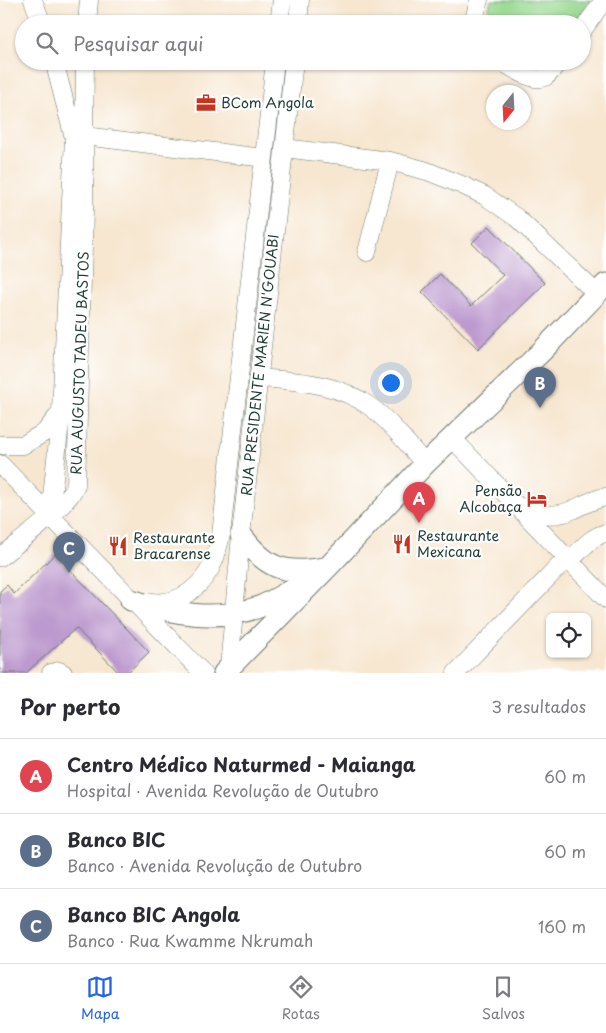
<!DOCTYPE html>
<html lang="pt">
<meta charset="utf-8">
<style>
:root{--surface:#fff;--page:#f7f7f7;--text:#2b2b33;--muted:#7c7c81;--line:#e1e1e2;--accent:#2563eb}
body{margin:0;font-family:"Playpen Sans",sans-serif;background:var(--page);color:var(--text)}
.controls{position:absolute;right:15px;bottom:15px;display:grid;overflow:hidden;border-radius:8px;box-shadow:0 1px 4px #0004}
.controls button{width:45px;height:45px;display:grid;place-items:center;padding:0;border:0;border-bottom:1px solid var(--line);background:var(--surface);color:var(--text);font:25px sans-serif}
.compass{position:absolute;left:486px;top:85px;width:45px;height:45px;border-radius:50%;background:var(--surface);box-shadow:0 1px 4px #0004;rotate:198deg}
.you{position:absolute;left:390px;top:382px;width:18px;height:18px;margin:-12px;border:4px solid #fff;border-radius:50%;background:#1a73e8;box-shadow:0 0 0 8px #1a73e833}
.badge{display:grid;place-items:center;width:32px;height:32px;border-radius:50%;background:var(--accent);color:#fff;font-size:16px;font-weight:700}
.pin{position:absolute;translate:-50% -41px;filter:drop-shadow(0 1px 2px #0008)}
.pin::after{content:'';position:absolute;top:26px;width:18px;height:15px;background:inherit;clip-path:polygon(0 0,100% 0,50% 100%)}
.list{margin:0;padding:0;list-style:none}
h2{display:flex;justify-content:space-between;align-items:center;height:65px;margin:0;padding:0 20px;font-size:21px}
h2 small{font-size:16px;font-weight:400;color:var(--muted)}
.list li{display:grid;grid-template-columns:32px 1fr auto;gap:15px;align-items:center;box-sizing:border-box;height:75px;padding:0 20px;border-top:1px solid var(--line)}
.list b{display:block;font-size:19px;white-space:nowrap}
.list p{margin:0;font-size:16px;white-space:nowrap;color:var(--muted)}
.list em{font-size:16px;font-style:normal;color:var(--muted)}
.icon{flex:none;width:28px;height:28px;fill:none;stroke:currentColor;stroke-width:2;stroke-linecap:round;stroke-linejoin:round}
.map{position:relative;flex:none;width:606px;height:673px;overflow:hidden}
.search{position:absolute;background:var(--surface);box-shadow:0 1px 4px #0004;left:15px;right:15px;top:15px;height:55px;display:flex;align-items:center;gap:12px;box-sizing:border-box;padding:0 18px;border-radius:28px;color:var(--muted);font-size:19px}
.sheet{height:290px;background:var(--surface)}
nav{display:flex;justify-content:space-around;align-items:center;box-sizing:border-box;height:70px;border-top:1px solid var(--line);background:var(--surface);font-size:14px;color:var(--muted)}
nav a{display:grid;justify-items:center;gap:2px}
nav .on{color:var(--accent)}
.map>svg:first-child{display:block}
.green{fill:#97d88f;stroke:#5b8a62}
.building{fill:#bc99ce}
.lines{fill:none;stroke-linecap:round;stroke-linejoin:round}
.minor-casing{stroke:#6b786b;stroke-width:19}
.major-casing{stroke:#6b786b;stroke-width:23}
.minor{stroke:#fff;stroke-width:18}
.major{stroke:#fff;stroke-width:21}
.labels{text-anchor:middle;stroke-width:4.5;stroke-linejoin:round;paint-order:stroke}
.poi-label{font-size:14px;fill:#1f3d34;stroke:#fff;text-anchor:start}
.street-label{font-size:14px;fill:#1f3d34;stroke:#fff}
</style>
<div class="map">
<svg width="606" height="673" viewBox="0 0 606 673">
<rect width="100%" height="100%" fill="#fff"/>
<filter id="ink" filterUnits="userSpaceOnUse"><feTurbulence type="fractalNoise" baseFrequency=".02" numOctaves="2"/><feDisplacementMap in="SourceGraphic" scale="10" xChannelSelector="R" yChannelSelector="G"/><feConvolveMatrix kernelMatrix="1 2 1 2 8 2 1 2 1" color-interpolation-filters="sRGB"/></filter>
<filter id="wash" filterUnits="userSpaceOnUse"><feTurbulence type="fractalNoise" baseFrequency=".0096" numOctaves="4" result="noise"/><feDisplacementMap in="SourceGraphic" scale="20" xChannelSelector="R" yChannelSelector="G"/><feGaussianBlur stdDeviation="1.12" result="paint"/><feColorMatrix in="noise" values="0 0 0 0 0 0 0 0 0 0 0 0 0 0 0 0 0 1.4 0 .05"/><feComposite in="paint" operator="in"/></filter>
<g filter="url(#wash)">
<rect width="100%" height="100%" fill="#f7e7d1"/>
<path class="green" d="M491,0h100l-18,24h-88z"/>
<g id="blocks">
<path class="building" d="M489,226l56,57 -67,66 -56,-57 18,-18 31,32 32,-31 -31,-32z
M55,554l94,98 -22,21h-8l-43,-45 -50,45h-26v-82l7,-6 7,9z"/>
</g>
</g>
<g filter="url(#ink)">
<use href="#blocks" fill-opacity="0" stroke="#6b786b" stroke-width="1"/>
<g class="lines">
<defs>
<path id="minor" d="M33,0l9,24
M87,24l2,-24
M279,24l3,-24
M298,24l2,-24
M473,24l6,-24
M582,31l22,-31
M500,61c11,6 34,22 45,16 6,-4 10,-11 13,-16
M84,136l180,22
M284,148l106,13 37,10 35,14 23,11 32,22 80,76
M367,252l23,-91
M258,378c40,3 81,5 114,30 20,15 36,37 53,56
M452,438l154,161
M0,445h23l22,-13 16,-20
M0,464l203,209
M521,507c17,8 34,11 51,3 11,-5 21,-11 34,-13
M50,516l11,-104 13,-274 -20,-77
M0,557c21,-17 66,-48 76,-72l8,-275v-74l1,-75
M570,561c10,-10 21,-25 36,-28
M151,602c29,4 54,-17 64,-44 2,-7 4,-15 6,-23l54,-474
M229,668l12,-133 53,-474
M51,673l8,-2 4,2
M456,673l111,-115"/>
<path id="major" d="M241,535c25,33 42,40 82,33
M131,600c42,14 85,22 128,7 15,-6 30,-16 44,-24
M224,673l104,-106 97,-103 117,-113 64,-67"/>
</defs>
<use href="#minor" class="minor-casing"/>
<use href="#major" class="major-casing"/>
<use href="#minor" class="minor"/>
<use href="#major" class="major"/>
</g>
</g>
<defs>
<symbol id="office-bare" viewBox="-9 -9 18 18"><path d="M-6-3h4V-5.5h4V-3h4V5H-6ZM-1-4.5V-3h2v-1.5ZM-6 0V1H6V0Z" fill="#c8321e" stroke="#fff" stroke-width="2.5" paint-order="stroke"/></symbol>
<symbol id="hotel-bare" viewBox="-9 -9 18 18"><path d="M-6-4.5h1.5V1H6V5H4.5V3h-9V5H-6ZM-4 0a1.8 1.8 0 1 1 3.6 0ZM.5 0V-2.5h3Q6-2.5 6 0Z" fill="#c8321e" stroke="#fff" stroke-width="2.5" paint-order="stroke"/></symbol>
<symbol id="restaurant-bare" viewBox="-9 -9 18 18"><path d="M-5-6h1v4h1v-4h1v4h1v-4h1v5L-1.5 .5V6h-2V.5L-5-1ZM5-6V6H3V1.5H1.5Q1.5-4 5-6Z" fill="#c8321e" stroke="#fff" stroke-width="2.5" paint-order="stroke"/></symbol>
</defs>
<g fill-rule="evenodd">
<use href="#office-bare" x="192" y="89" width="28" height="28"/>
<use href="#hotel-bare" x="523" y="485" width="28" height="28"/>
<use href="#restaurant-bare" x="388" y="530" width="28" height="28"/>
<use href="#restaurant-bare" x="104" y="532" width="28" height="28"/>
</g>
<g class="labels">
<g class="poi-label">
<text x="221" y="108">BCom Angola</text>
<text x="522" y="496" text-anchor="end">Pensão<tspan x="522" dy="16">Alcobaça</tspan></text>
<text x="417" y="541">Restaurante<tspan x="417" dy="16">Mexicana</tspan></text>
<text x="133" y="543">Restaurante<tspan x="133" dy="16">Bracarense</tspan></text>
</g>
<g class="street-label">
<text transform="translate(80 363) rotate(-88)" y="5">RUA AUGUSTO TADEU BASTOS</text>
<text transform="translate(260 365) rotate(-84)" y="5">RUA PRESIDENTE MARIEN N'GOUABI</text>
</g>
</g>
</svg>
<div class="controls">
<button><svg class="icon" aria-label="locate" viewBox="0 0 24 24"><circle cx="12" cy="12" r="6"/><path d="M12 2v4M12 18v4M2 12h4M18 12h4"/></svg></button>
</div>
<svg class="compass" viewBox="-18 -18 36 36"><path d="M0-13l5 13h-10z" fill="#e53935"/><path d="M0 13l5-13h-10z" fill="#7c7c81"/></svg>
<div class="you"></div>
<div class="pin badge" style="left:419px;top:523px;background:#e0444e">A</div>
<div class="pin badge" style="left:540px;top:408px;background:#5c6f8a">B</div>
<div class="pin badge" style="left:69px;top:573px;background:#5c6f8a">C</div>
<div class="search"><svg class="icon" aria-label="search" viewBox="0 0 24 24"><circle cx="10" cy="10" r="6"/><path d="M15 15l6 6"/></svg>Pesquisar aqui</div>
</div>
<section class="sheet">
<h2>Por perto<small>3 resultados</small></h2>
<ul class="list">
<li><span class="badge" style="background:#e0444e">A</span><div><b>Centro Médico Naturmed - Maianga</b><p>Hospital · Avenida Revolução de Outubro</p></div><em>60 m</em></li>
<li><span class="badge" style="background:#5c6f8a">B</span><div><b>Banco BIC</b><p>Banco · Avenida Revolução de Outubro</p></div><em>60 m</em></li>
<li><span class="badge" style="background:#5c6f8a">C</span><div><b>Banco BIC Angola</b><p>Banco · Rua Kwamme Nkrumah</p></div><em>160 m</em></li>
</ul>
</section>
<nav>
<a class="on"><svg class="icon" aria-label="map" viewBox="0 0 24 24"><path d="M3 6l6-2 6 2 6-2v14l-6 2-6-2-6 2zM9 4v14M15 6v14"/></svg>Mapa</a>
<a><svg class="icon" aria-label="directions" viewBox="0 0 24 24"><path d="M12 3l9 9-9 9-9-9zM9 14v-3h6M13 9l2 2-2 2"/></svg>Rotas</a>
<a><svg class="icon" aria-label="saved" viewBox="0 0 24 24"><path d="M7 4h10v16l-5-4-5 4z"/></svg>Salvos</a>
</nav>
